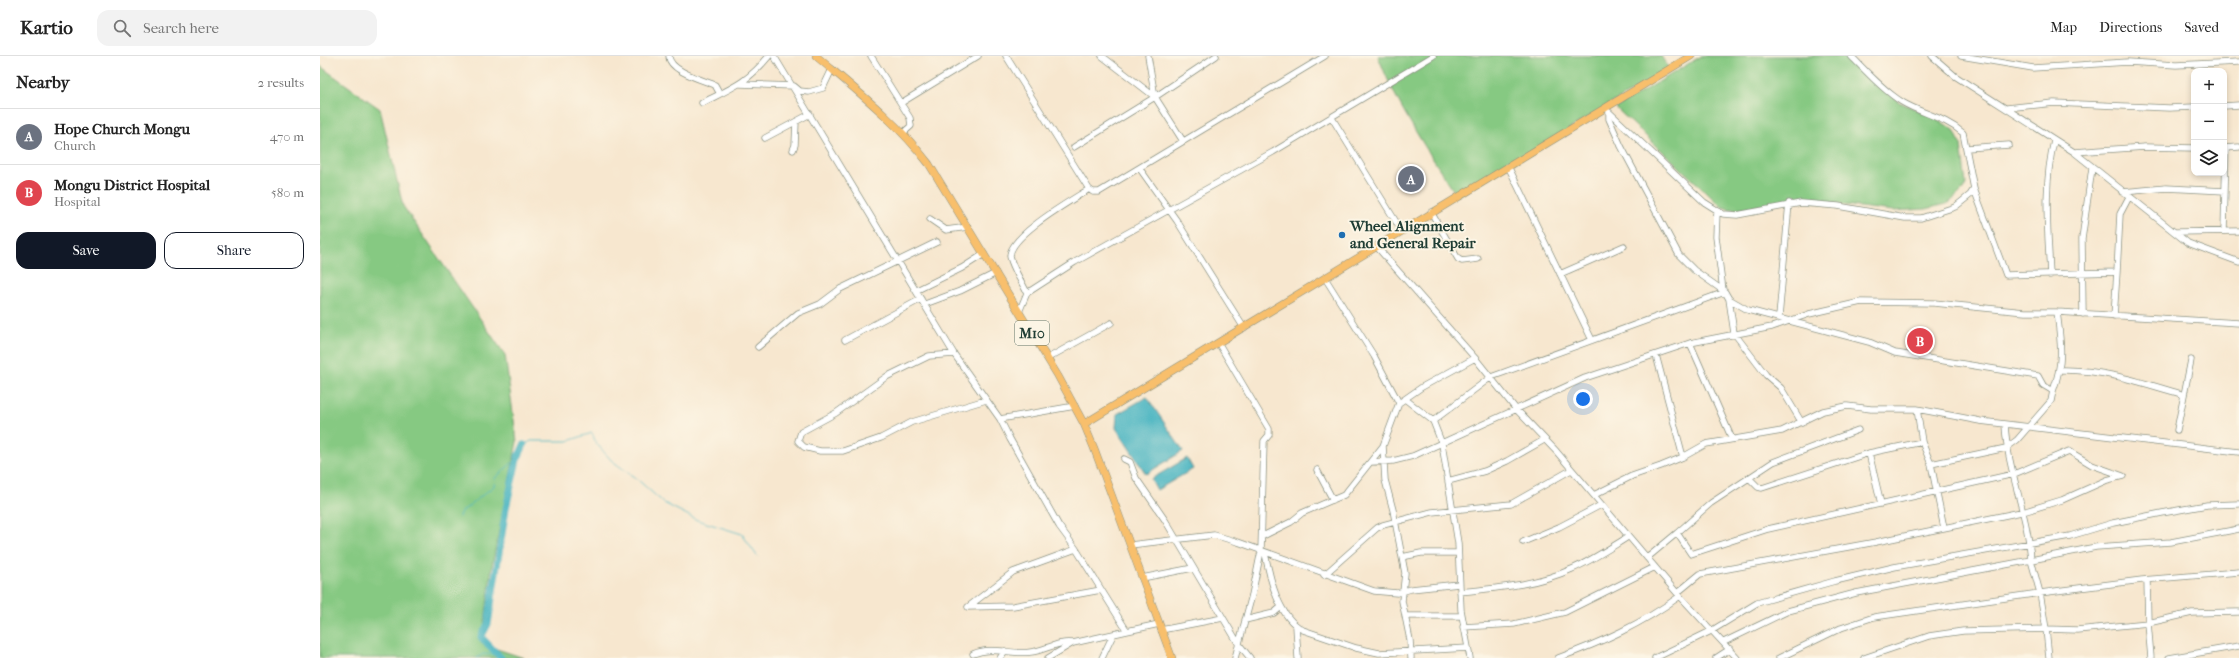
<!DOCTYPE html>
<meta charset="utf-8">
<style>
:root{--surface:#fff;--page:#f2f2f2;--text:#222;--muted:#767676;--line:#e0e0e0;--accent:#111827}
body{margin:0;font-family:"IM FELL French Canon",serif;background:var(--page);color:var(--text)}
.controls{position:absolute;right:12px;top:12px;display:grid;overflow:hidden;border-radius:8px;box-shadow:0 2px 6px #0003}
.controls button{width:36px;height:36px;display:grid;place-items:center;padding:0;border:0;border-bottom:1px solid var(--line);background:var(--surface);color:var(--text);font:20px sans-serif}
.you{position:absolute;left:1263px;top:343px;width:14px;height:14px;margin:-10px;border:3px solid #fff;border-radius:50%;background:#1a73e8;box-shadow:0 0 0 6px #1a73e833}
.badge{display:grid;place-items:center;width:26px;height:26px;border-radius:50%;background:var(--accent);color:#fff;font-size:13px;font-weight:700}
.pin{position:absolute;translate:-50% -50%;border:2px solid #fff;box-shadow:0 1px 4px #0006}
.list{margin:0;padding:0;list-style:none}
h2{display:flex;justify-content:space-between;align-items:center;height:52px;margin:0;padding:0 16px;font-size:17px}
h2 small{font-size:13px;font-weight:400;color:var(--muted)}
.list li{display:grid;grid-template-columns:26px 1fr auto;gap:12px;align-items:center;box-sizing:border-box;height:56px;padding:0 16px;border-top:1px solid var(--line)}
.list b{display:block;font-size:15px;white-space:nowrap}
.list p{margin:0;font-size:13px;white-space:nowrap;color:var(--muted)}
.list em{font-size:13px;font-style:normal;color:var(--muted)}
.actions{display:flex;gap:8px;padding:12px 16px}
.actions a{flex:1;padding:9px 0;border:1px solid var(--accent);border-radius:12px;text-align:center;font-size:14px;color:var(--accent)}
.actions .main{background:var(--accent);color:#fff}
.icon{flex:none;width:22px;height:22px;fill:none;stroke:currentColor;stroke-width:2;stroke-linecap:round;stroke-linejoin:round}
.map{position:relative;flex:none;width:1919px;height:602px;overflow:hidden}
header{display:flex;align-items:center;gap:24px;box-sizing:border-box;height:56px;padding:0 20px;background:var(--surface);border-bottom:1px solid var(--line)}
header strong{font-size:19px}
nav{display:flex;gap:22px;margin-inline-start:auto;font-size:14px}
.search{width:280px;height:36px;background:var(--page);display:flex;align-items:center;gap:10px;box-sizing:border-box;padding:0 14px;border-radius:12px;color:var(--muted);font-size:15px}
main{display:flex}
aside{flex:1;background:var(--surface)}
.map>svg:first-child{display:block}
.green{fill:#86c982;stroke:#52835b}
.water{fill:#46b4c1;stroke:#32787a}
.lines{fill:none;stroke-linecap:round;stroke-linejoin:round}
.stream{stroke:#46b4c1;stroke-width:1}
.river{stroke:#46b4c1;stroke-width:7}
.minor-casing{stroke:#8b9282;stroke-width:7}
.major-casing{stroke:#8b9282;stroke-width:8}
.minor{stroke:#fff;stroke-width:5.5}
.major{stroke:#f8bf6c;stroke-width:7}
.poi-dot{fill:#1f6fb2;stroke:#fcf5e5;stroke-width:1.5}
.labels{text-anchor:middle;stroke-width:4;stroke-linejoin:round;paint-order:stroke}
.shield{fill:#fcf5e5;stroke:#617469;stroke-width:1}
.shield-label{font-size:14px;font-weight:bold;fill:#1f3d34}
.poi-label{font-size:15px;font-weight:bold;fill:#1f3d34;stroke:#fcf5e5;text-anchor:start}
</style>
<header>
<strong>Kartio</strong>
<div class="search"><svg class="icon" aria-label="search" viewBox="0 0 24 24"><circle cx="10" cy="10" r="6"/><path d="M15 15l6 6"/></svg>Search here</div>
<nav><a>Map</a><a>Directions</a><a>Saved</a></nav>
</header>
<main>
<aside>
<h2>Nearby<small>2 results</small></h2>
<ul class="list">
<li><span class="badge" style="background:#6b7280">A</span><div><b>Hope Church Mongu</b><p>Church</p></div><em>470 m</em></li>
<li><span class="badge" style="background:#e0444e">B</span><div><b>Mongu District Hospital</b><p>Hospital</p></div><em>580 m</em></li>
</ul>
<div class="actions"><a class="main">Save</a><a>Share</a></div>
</aside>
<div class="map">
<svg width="1919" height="602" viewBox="0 0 1919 602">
<rect width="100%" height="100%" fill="#fcf5e5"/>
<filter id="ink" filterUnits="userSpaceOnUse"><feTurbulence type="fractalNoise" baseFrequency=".025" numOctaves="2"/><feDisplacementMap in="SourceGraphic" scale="8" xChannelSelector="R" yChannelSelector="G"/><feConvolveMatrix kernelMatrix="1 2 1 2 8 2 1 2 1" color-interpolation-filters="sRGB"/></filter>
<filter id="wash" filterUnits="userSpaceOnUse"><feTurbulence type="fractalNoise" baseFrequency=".012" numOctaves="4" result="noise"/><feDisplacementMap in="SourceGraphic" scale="16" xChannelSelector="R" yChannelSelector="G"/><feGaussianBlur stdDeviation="0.9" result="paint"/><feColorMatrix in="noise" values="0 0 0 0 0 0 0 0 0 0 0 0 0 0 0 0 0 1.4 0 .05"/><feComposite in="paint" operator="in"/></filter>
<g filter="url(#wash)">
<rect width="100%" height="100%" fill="#f7e7cf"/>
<path class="green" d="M1058,0h283l8,13 -212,127c-29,-45 -60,-89 -79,-140z
M1381,0h145l53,46 33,14 22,14 7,15 5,39 -3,6 -14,13 -23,6 -33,2 -97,-12 -54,10h-13l-7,-2 -106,-99z
M0,10l60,43 23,97 102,149 12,87 -25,124 -10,78 42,14h-204z"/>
<path class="water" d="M827,341l36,54 -37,23 -30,-46 1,-14z
M867,402l6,11 -36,21 -6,-11z"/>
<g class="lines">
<path class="stream" d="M139,461l1,-4 34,-27 1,-8 19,-17 2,-8 8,-8 7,-4h37l24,-8 4,10 15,17 27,20 26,23 33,17 45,14 15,22
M157,602l6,-4 17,1"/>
<path class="river" d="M181,602l-20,-21 7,-13 18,-116 11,-48 7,-15"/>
</g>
</g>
<g filter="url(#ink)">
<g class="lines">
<defs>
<path id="minor" d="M349,0c0,15 34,24 46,29l5,9
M454,0l180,298 46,65 10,20 49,87 17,23 51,82 32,-7
M551,0l39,62 1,8 -8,7
M686,0l83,133 4,3h6l226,-136
M782,0l53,41 28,44
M828,0l7,41
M1612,0l23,20 119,76 114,91 51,19
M1641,0l72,12 95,-6 48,3 63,-3
M420,28l54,2 6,5 9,1 14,-4 9,-19
M382,47c30,-15 45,-20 67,-47
M581,47l77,-47
M1904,50l15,-1
M1687,52l47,-5 115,5 25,-1
M1289,56l95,90 19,12 14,1 64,-12 37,3 67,12h16l34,-11 15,-12 4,-6 -11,-56c-18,-16 -41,-19 -61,-31 -19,-12 -35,-30 -51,-46
M1289,57v6l12,27 58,109 15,15 31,22 4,7 19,11 121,32 26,11 143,23 5,9 10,6 -2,10 -34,39 -11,8 -75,16
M1012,62l69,112
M445,82l45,-24
M754,91l81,-50 61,-41
M1647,92l42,-3
M1904,92l15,-1
M473,94l2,-5 1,-23
M1754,96l71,-5 49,1
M1188,110l84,174
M820,113l37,52 67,107
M1654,133l32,86 111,-3 3,-58 9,-17
M1803,136l43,-4 59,3
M1397,155l-1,26 7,53
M1111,156l27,47 4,2 16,-2
M610,163l16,11 22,-3
M1904,175l2,-83
M1856,176l63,-1
M1056,190l99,112 40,50 41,43 121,142 60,65
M1240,218l64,-28
M1730,219c-2,-44 -7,-90 4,-134
M1005,222l49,78 25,47
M597,234l45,-22 22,-14
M707,237c-4,-9 -16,-28 -17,-37 0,-21 62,-56 79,-67
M1409,243l5,34 32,42 15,13 21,35
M605,248l35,-13 36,-18
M699,256l8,-19 48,-31 198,-110 160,-96
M1763,258l-1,-75 10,-71
M1794,260l3,-44
M1459,261l10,-114
M525,284l76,-41
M1370,287l42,96
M899,288l50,85v6l-5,6 -3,110 -9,44 -17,63
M438,291l40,-34 22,-9 20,-15 97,-47
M634,298l-25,2 -43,21 -50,36 -35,19 -3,9 6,6 16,4h23l38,-13 31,-16 74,-22
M1336,299l27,102
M728,302l63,-35
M1740,314c43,-1 84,13 124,25l7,-35
M1733,335c11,-30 8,-48 4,-79
M1085,343l28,22 9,23 16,99 3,67 9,48
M680,363l75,-13
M1113,365l58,-44 234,-85
M1685,368l234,28
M1857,374l7,-35
M1602,386l9,22 13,64
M1063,390l2,34 8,30 12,63 -3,28 8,39 1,18
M1549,397l12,51
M804,403l6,3 6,16 29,42 73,123 12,15
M1051,406l22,-1 20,-5 172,-78 105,-35 82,-16 37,-13 52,-12 73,1 91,9h32l182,11
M997,414l16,30
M1429,422l9,9 4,1 107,-35 53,-11 -5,-33
M1128,425l37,-10 22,-10 37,-21
M1274,439l38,-19 29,-10 22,-9 23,-13 76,-13 41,-20 24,-5 24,3h46l63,12 25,3c2,46 23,90 26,136l65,-13 75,-5 68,-13
M1357,477l34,-30 62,-41 85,-32
M943,480l28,-14 11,-9 42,-18 39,-49 16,-43 23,-16 53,-29
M1203,486l36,-15 42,-22
M810,489l84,-10 24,7 136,49 23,2 14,-4 48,-5
M945,497c5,26 13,64 38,77l53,18 23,5 89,-5
M1082,501l19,-4h37
M1327,502l30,-25 14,21 77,-25 246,-55 55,-23 23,14 31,11 -16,4 -45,20 -36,11 -150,31 -176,32 -23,19
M1004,519l53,-47 6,-3 49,-13 79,-8 60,-34
M822,522l51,-10
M1140,536c37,-4 77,-7 112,-23 19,-8 38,-21 56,-32
M648,551l45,-1 88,-16
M648,551l45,-35 63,-23
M1085,560h57
M925,564l29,-7 7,-6
M976,570l2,32
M1143,571l51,-3 51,-12 90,-45
M841,574l62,-12
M1404,586l64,-31 68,-18 175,-33 9,33 -166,24 -33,11 -62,30
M653,598c20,-8 38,1 58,-2 15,-2 27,-11 42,-9
M680,602l5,-7
M728,602l25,-15 54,-12
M782,602l11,-23
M1238,602c44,-16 84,-34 122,-62
M1335,602l56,-27 46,-28 78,-22 59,-14 176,-31 43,-13 49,-10 45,-8 32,-1
M1396,602l14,-9
M1544,602l65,-22 34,-5 83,-2 -6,-36 102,-13 97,-8
M1729,602l-3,-29 31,1 71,-7 -1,-43
M1831,602l-3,-35 44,-10 47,-1
M1849,602l70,-12"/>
<path id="major" d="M496,0c40,34 81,66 113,108l129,212 26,48 10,24 78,210
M764,368l607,-368"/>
</defs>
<use href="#minor" class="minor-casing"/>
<use href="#major" class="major-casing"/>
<use href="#minor" class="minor"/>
<use href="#major" class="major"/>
</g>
</g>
<circle class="poi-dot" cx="1022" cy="179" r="4"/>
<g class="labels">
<rect class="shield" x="695" y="265" width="34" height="24" rx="3"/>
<g class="shield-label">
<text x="712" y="282">M10</text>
</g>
<g class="poi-label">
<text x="1030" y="175">Wheel Alignment<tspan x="1030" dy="17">and General Repair</tspan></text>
</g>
</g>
</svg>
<div class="controls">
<button>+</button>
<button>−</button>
<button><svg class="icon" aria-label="layers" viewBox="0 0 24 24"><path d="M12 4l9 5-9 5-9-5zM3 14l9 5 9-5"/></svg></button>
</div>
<div class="you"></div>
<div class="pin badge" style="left:1091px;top:123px;background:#6b7280">A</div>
<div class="pin badge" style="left:1600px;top:285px;background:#e0444e">B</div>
</div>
</main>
